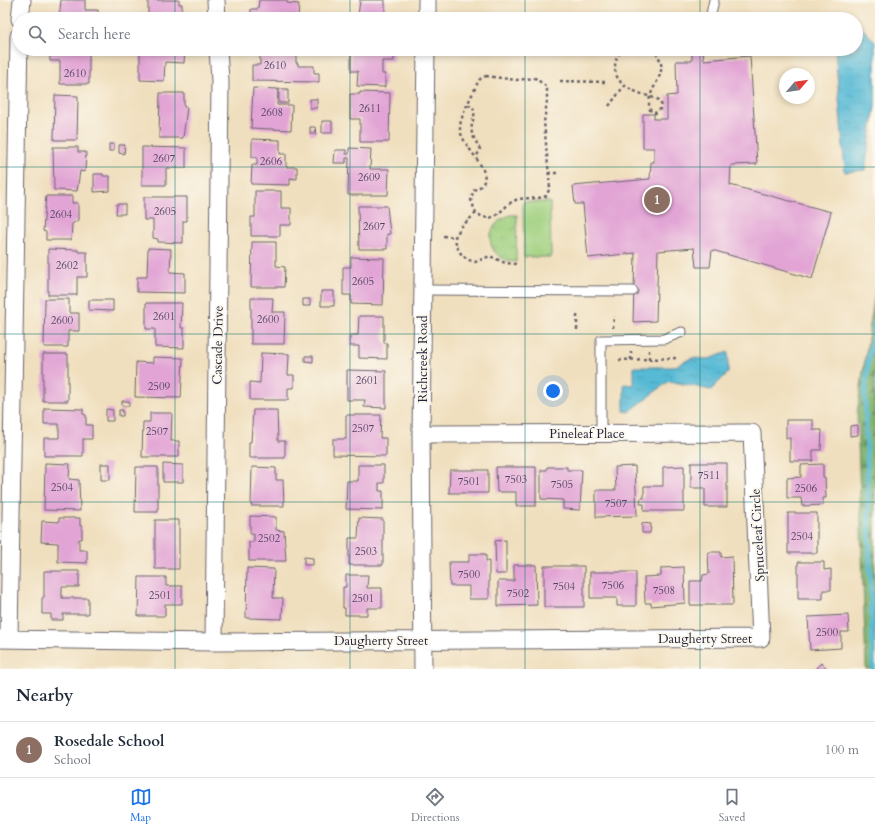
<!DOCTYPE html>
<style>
:root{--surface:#fff;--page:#f6f6f7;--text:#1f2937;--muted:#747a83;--line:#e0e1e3;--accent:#1a73e8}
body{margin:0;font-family:Cardo,serif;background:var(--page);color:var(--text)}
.compass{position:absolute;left:779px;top:68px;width:36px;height:36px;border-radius:50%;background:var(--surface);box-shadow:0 2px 6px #0003;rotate:61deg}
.you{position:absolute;left:553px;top:391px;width:14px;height:14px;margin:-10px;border:3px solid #fff;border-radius:50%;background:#1a73e8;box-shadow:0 0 0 6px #1a73e833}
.badge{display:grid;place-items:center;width:26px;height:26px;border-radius:50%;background:var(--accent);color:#fff;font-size:13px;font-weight:700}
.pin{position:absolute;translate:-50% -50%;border:2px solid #fff;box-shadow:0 1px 4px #0006}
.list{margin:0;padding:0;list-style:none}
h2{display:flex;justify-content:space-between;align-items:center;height:52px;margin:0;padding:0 16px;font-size:17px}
h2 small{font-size:13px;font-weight:400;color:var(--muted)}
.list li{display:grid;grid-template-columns:26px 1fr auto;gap:12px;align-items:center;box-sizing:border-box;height:56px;padding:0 16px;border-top:1px solid var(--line)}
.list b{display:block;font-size:15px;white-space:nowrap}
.list p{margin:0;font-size:13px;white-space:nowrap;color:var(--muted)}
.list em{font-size:13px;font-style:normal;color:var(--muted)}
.icon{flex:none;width:22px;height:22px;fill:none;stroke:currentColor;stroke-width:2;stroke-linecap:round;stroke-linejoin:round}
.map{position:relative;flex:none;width:875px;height:669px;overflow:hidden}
.search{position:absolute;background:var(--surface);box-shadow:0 2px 6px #0003;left:12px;right:12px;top:12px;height:44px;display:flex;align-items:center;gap:10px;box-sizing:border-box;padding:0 14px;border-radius:22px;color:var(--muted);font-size:15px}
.sheet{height:108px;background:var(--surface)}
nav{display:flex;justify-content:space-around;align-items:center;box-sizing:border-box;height:56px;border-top:1px solid var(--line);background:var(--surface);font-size:11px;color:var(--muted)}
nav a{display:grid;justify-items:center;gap:2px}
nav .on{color:var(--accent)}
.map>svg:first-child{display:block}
.forest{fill:url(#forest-firs);stroke:#516a54}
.park{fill:url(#park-crowns);stroke:#61795d}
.garden{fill:#a0d07f;stroke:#61795d}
.water{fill:url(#water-ripples);stroke:#3c6e88}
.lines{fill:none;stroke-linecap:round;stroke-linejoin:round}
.stream{stroke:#56bad5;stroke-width:4.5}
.building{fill:#e2a4d5}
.lane-casing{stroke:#6a6469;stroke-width:11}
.street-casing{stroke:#6a6469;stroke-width:19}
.path{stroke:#6a6469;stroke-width:2.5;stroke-dasharray:3 3;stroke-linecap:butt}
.lane{stroke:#fff;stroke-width:9}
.street{stroke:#fff;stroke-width:17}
.grid{fill:none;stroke:#0f766e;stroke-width:1;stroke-opacity:0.55}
.labels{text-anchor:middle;stroke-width:3.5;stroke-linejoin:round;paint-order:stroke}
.number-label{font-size:11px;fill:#524262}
.street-label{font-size:13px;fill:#22223b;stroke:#fbf7ec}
</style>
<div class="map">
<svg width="875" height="669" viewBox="0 0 875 669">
<defs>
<pattern id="forest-firs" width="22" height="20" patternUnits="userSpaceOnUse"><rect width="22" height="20" fill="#80b26e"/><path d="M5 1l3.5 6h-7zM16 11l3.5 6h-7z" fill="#68905c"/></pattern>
<pattern id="park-crowns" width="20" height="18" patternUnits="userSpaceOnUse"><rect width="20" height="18" fill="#a0d07f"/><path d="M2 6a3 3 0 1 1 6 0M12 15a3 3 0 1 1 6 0" fill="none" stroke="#8ab26f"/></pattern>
<pattern id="water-ripples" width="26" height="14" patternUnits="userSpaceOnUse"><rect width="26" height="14" fill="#56bad5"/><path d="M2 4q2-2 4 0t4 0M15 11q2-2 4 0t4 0" fill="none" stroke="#4797ae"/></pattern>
</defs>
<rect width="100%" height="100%" fill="#fbf7ec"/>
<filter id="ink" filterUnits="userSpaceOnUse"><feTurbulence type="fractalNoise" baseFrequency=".025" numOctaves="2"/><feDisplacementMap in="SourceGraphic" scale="8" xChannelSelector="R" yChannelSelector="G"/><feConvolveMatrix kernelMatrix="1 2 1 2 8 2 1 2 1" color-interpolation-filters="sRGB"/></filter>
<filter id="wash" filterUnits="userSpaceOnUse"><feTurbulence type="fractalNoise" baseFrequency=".012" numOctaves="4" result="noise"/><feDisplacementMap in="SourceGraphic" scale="16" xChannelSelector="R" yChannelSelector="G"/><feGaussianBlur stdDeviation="0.9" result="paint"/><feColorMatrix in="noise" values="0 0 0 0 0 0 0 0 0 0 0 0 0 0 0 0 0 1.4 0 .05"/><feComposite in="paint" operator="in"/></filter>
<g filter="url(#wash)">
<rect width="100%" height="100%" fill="#f0dfbe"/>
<path class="forest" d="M875,291v378h-9l-9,-256z"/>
<path class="park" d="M510,215h7l-1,47c-31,-2 -35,-37 -6,-47z"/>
<path class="garden" d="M523,202h27l1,55h-27z"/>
<path class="water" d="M856,21l19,21v64l-10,64 -20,2 -10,-123h21z
M728,352v21l-17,17 -42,-9 -40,31 -5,-1v-27l10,1v-18h39l19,-9 17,1z"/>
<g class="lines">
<path class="stream" d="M873,669l-8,-274 3,-34 7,-40"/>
</g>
<g id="blocks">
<path class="building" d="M61,0h24v10h13v9h-39z
M148,0h31v4h3v15h-34z
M259,0h28v3l12,1 -1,15h-47v-10h7z
M360,0h25v19h-37v-3h10z
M50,49h39v35h-29v-23h-10z
M140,49h45l-1,14 -19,-1 -1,19 -24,-1z
M248,49l48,1v13h2v3h16v7h5v9l-67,-1v-16h8v-11h-12z
M351,49h43v12h-12v13h3v13l-28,-1 1,-15h-7z
M692,49h11l1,11 46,-4 7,108 -26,1 -1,20 101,27 -19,67 -100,-29 -2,17h-14l-2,-19 -36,3 -2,70 -23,1 2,-69 -47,5 -5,-54h-8l-2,-18 77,-7 1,-17h3v-14h-11v-34h11v5h13v-23l10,-1 -1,-34h16z
M253,88l25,1 -1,16h15l-1,25 -40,-2z
M279,89h9v14h-9z
M360,92l30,1 -1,49h-29v-23h-10v-25h10z
M160,93h24v14h3l-4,31h-24z
M55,95l23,1 -1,44h-23z
M310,99h7v9h-7z
M322,121h10v12h-10z
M310,127h5l1,7h-6z
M252,139l28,1v14h6v13h11v12l-7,-1v7l-39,-1 1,-19h5v-8h-5z
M109,144h5v7h-5z
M119,145h6l-1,9 -5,-1z
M53,147h25v5h8l-1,20 -5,-1 -3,20 -23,-1z
M142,147l44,1v20h-20v17h-24z
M349,148l22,1 -1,20h19l-1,26h-40l1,-37h-3v5h-12l1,-13h11v4h3z
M94,174h9v2h7v15l-16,1z
M255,191h26v17h10v17h-11v11h-29v-19h4z
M46,196h26v7h6v17l-6,4 -1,16h-25v-8l-3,-1z
M144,197h43v24h-4v22l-25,-1v-3l-5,-1v-18h-9z
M117,204h8v10h-9z
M358,206h29l3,28h-3v15h-28z
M252,242h24v24l9,1 -1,20h-33z
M148,248l23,1 -1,23 15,1v20l-48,-1v-15h10z
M48,249l30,1v2h9v25h-10v18h-29z
M351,257l33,1 -1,47 -32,-1v-9h-8v-28h8z
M321,291h13v15h-13z
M251,298h22l-1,14h13l-1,32h-33z
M45,299h24v14h10v18h-11v16h-24z
M303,299h7v7h-7z
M89,300h24v11l-24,-1z
M146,303h36l-1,25h3v20l-29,-1v-18h-9z
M359,316h25v27h3v16l-28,-1v-12h-9v-11h8z
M261,353l28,1 -1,21h6v13h-6v12h-38v-18l10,1z
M43,354h25v47h-25z
M305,356h8v6l-8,-1z
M153,357l30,1 -2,40 -46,-1 1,-35 17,1z
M347,370l39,1v37l-22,-1 1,-7h-18z
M122,401h7v5h-7z
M44,408l39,1v5l3,1v10h6v14h-9v17h-39v-18h15v-14h-15z
M106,409l7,1v11h-7z
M119,410h4v6h-4z
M253,410h24l1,31h7v17h-36v-16h2z
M150,413h22l-1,28h8v16h-37l1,-35h7z
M346,415h35l-1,23h6v18l-53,-1v-16h13z
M786,420h27v10h9l-1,20h-8v11h-23v-23h-4z
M858,425v10l-8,1v-10z
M45,463l25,1 -1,15 10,1 1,31 -36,-1z
M691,463h36v44h-22v-19h-14z
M101,464h9v16h-9z
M163,464l20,1v17h-20z
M823,464v13h2l1,21h-3v7l-21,1 -1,-8h-14v-20l14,-1v-12z
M358,465h26v18h-5v8h4v19l-37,-1 1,-28h11z
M635,466l2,50 -41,1v-27h20l-1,-23z
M684,466v45h-40v-7h-4l1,-6h3v-12h19v-19z
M136,467h22v45h-23z
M252,467l24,1v12h7l1,26h-33z
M496,467h40v39h-20v-14h-19z
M547,467h20v3h15l-2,40 -17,-1v-9l-22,-1v-29h6z
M450,470h38v23h-39z
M788,513h29v40h-29z
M250,516l26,1v13l8,1 2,30h-37v-19h5v-8h-4z
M59,518h21v8h2v13h-3v11h8v13l-29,-1v-19l-17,-1 1,-21 17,1z
M359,518l24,1v46h-34v-27h9z
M155,520h24v49h-24z
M642,523l9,1 -1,9h-8z
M506,540v34h-10l-1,-33z
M708,552h13v5l11,-1 1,49h-43v-24h12l1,-6 6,-1z
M469,554h17v7h3v38h-20v-13h-19l-1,-24h20z
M304,557l9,1v7h-9z
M798,562h26v8l7,-1v21h-8v9h-25z
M514,565h22l1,40 -39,1v-25h16z
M544,566h40v41h-40z
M684,567l1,36 -34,3v-3h-6l-1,-26 17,-1v-8z
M247,568l27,1 -1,29h10l-1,21 -36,-1z
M44,571h35v16h-17v11h26v16h-25v6h-12v-6h-9v-16l2,-1z
M590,572h46v34h-19v-8h-27z
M346,575h22l-1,13h15v20h-15v7h-22v-7h-2v-21h3z
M139,577h27v9h16v18h-17v12h-27z
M848,615l1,17h-8v16l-31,2 -2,-33z
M821,663l7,6h-13z"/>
</g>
</g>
<g filter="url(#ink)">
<use href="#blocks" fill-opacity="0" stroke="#6a6469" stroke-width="1"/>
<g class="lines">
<defs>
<path id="lane" d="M710,19l4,-19
M423,290l210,1
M601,433v-93l63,-1 18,-7"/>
<path id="street" d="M216,0l1,19
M20,19l2,-19
M427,19v-19
M9,638l10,-602
M0,639l214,3 547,-4 -9,-205 -331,1
M214,642l6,-561 -2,-32
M423,669l-2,-235 5,-385"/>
</defs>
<use href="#lane" class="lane-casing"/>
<use href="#street" class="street-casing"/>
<path class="path" d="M625,49c-7,4 -10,11 -10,18 0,23 28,26 44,33l3,6 -4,6 -3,1 -5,-3c-7,-23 27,-37 2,-61
M486,76l30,4 19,-2 12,9v14l-3,21 6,66 -4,8c-9,4 -18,1 -27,3 -18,4 -21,29 -43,14l-5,-13 2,-9c2,-2 6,-3 8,-5 15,-15 -21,-40 -21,-58 0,-12 12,-32 17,-44l3,-5z
M560,81l45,1
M468,105l4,1 3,5c-4,21 -7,17 5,38l-4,9
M609,106l15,-20
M548,173h11
M476,213l-15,14 -6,10c1,12 7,22 20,25l15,-6 15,7 11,1
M443,236l12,1
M613,328l1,-12
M577,330v-15
M649,350v10
M631,351v9
M619,360l58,-2"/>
<use href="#lane" class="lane"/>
<use href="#street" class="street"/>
</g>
</g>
<path class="grid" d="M175,0v19M350,0v19M525,0v19M700,0v19M175,49v620M350,49v620M525,49v620M700,49v620M0,167h875M0,334h875M0,502h875"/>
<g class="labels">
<g class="number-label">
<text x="275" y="69">2610</text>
<text x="75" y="77">2610</text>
<text x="370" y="112">2611</text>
<text x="272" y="116">2608</text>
<text x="164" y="162">2607</text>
<text x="271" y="165">2606</text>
<text x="369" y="181">2609</text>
<text x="165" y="215">2605</text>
<text x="61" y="218">2604</text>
<text x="374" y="230">2607</text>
<text x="67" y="269">2602</text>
<text x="363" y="285">2605</text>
<text x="164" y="320">2601</text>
<text x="268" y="323">2600</text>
<text x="62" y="324">2600</text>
<text x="367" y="384">2601</text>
<text x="159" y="390">2509</text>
<text x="363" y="432">2507</text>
<text x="157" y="435">2507</text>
<text x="709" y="479">7511</text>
<text x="516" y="483">7503</text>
<text x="469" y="485">7501</text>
<text x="562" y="488">7505</text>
<text x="62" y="491">2504</text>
<text x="806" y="492">2506</text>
<text x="616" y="507">7507</text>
<text x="802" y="540">2504</text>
<text x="269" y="542">2502</text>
<text x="366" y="555">2503</text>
<text x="469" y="578">7500</text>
<text x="613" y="589">7506</text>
<text x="564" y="590">7504</text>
<text x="664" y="594">7508</text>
<text x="518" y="597">7502</text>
<text x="160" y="599">2501</text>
<text x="363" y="602">2501</text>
<text x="827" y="636">2500</text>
</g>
<g class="street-label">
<text transform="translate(217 345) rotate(-89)" y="5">Cascade Drive</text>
<text transform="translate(422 359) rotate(-90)" y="5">Richcreek Road</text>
<text x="587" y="438">Pineleaf Place</text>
<text transform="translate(757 535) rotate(-93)" y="5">Spruceleaf Circle</text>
<text x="705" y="643">Daugherty Street</text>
<text x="381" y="645">Daugherty Street</text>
</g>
</g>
</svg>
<svg class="compass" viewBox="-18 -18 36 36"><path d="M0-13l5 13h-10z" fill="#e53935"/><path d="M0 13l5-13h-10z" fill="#747a83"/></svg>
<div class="you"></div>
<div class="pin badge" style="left:657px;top:200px;background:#8d6e63">1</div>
<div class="search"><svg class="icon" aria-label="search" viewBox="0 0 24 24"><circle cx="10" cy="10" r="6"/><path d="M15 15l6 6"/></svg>Search here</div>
</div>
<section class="sheet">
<h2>Nearby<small></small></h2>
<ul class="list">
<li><span class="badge" style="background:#8d6e63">1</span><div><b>Rosedale School</b><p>School</p></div><em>100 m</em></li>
</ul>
</section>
<nav>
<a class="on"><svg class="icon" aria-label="map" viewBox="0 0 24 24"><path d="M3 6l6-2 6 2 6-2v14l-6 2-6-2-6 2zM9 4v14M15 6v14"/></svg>Map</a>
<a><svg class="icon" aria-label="directions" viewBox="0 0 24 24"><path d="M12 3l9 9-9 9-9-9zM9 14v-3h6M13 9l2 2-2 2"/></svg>Directions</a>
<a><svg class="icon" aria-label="saved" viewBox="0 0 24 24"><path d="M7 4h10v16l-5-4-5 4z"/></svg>Saved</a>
</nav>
